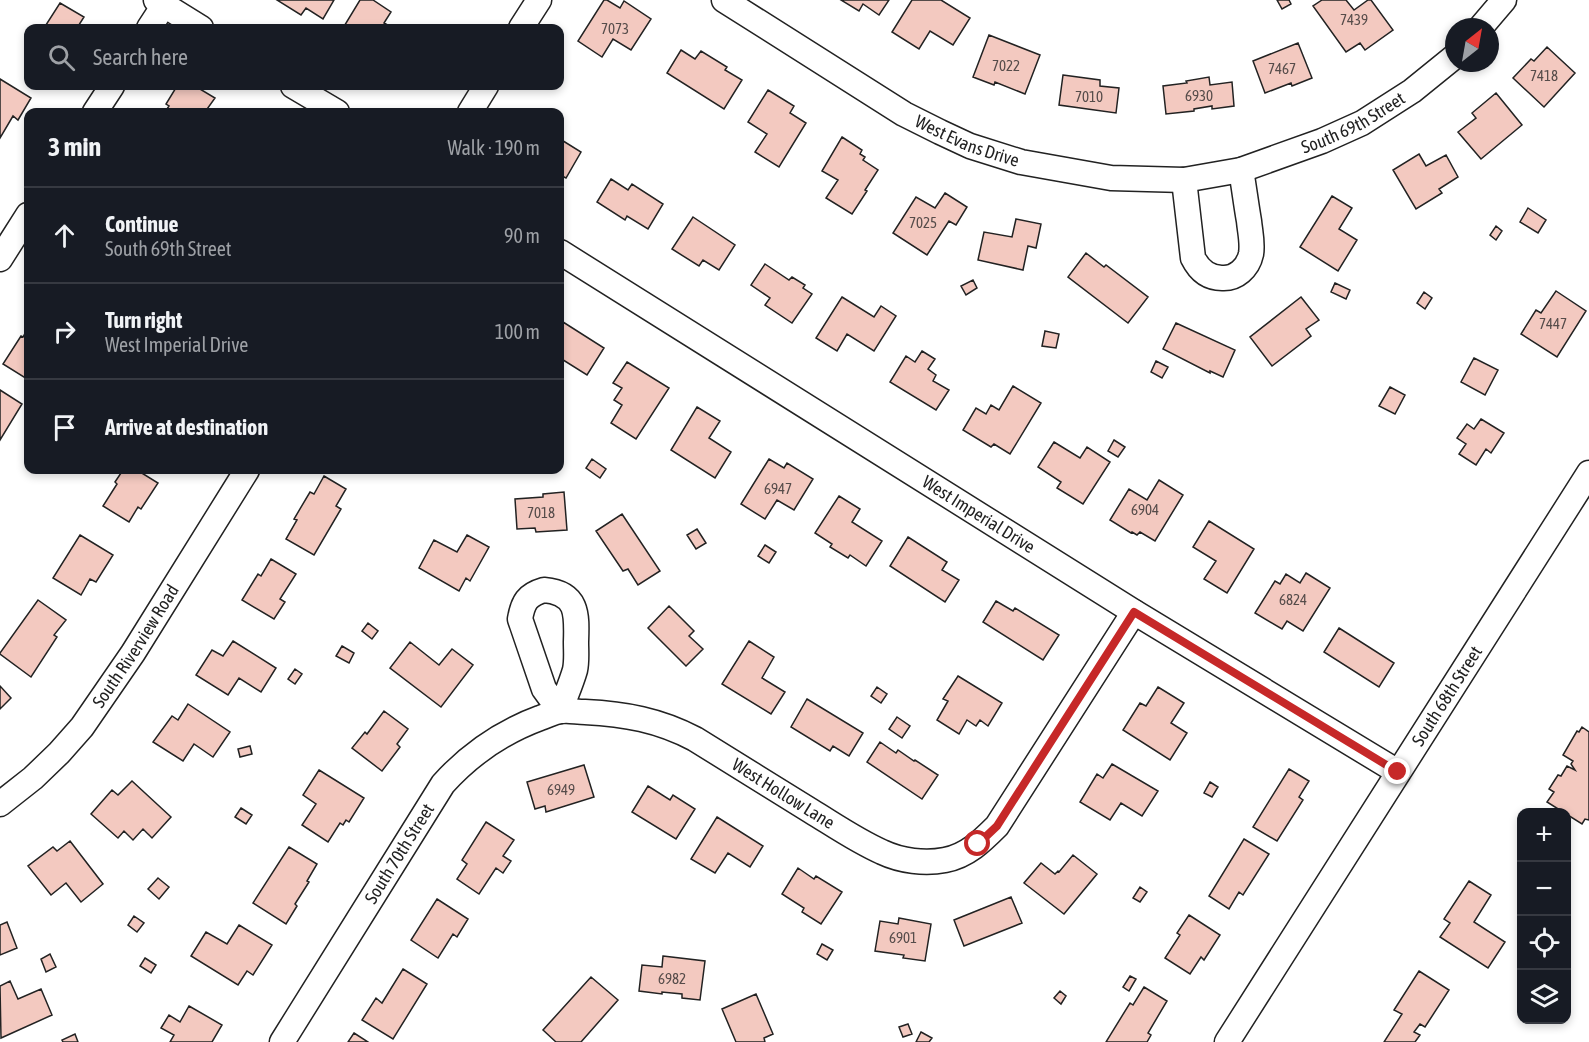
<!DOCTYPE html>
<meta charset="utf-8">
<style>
:root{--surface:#171b24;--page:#20242c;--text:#f1f3f6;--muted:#9ea1a6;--line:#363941}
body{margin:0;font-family:"Asap Condensed",sans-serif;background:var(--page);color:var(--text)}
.controls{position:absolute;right:18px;bottom:18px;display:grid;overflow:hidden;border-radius:12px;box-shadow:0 3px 9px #0003}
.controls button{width:54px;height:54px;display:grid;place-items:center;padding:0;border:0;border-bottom:2px solid var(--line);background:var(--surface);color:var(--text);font:30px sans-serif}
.compass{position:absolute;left:1445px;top:18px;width:54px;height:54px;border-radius:50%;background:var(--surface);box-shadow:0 3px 9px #0003;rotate:31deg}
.stop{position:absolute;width:18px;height:18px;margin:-14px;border:4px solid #c62828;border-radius:50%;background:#fff}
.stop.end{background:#c62828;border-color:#fff;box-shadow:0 2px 6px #0008}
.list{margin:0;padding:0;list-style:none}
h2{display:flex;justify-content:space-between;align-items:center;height:78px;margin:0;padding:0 24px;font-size:26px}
h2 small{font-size:20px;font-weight:400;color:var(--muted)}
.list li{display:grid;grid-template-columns:39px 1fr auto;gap:18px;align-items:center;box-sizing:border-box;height:96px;padding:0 24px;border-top:2px solid var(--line)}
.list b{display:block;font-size:22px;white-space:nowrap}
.list p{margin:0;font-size:20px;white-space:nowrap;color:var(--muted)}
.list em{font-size:20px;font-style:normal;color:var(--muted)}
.icon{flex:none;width:33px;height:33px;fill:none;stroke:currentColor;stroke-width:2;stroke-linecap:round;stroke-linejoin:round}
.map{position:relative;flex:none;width:1589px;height:1042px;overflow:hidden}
.search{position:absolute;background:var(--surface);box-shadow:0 3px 9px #0003;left:24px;top:24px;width:540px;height:66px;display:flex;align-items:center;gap:15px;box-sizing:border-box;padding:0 21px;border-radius:12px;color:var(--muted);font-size:22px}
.panel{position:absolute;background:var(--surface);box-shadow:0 3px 9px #0003;left:24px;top:108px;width:540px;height:366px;border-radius:12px}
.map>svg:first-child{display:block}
.building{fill:#f3c9c0;stroke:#222;stroke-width:1.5}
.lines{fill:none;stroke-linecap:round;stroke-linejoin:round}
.minor-casing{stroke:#222;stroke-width:27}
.minor{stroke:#fff;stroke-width:24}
.route{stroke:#c62828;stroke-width:8}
.labels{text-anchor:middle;stroke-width:4.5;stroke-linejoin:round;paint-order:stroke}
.number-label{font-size:15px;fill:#564c4a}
.street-label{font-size:18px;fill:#222;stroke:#fff}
</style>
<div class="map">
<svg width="1589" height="1042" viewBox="0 0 1589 1042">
<rect width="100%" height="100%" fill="#fff"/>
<path class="building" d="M277,0h57l-11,19 -17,-11 -5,7z
M360,0h13l18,12 -7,11 9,5h-50z
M604,0h3l13,8 4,-7 27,18 -20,31 -18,-11 -11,18 -24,-16z
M841,0h48l-10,15 -16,-11 -4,7z
M912,0h29l29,18 -17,27 -23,-14 -11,18 -27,-17z
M1277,0h12l2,4 -9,5z
M1322,0h24l8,10 14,-10h3l22,30 -28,20 -5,-7 -14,9 -33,-46z
M60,3l24,14 -7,11h-33z
M989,35l51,20 -15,39 -30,-12 -1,3 -21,-8z
M1298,43l14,35 -20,8 -1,-3 -26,10 -12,-32z
M1547,47l28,26 -31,34 -31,-29 18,-19 3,2z
M681,50l14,9 6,-8 26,16 -2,3 17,10 -18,29 -57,-36z
M1063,75l37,5v6l19,2 -3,25 -57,-8z
M1209,77l1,8 22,-3 2,24 -22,3v-3l-18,3v2l-28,3 -3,-28 24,-3 -1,-2z
M0,79l31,19 -13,22 -5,-4 -13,22z
M177,86h18l20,12 -10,14h-40l4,-6 -3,-2z
M768,90l26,16 -4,7 16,10 -27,44 -24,-15 12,-18 -19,-12z
M1496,93l26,32 -41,34 -23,-27 18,-14 -4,-5z
M842,137l20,13 -2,4 5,3 -2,3 15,10 -13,20 2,1 -15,23 -26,-16 12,-18 -16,-9z
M560,139l21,13 -15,26 -6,-3z
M1419,154l7,12 20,-11 12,22 -19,12 3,4 -26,16 -23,-39z
M611,179l17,11 4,-6 31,20 -15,25 -21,-13 -2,4 -28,-18z
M945,193l22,14 -11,18 -7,-4 -22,34 -34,-22 23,-36 19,11z
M1332,196l20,12 -13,21 18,11 -19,31 -38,-24z
M1528,208l18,12 -8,13 -18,-11z
M693,217l42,28 -16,25 -16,-10 -4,6 -27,-17z
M1016,219l25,5 -5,24 -8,-2 -5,24 -45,-10 6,-28 28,5z
M1496,226l6,5 -6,9 -6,-5z
M1086,253l18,14 2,-2 42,32 -20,26 -60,-46z
M765,264l24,16 3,-3 13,8 -2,3 9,6 -20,29 -27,-18 5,-7 -19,-13z
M973,280l4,8 -11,7 -5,-9z
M1335,283l15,7 -4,9 -15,-7z
M1556,291l30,20 -29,46 -36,-23 15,-24 5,3z
M1424,292l8,6 -7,11 -8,-6z
M842,297l32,20 7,-11 15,10 -22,35 -27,-17 -10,17 -21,-13z
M1301,297l18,23 -13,9 5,7 -39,30 -22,-29z
M563,322l41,26 -17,27 -27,-17v-31z
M1176,323l59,27 -12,27 -13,-6v2l-47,-24z
M28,328v49l-1,2 -24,-15 18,-28 2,1z
M1045,331l14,3 -3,14 -14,-2z
M922,351l13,8 -7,10 8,6 -3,6 16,9 -13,20 -46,-28 16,-26 9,6z
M1474,358l24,12 -13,25 -24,-13z
M1156,361l12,6 -6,11 -11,-6z
M627,362l42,26 -33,51 -25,-16 11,-18 -8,-5 8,-12 -9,-5z
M1013,386l28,17 -31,51 -16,-10 -3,3 -28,-17 13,-22 10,6 5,-9 8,5z
M1390,387l15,8 -10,19 -16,-8z
M0,390l22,14 -22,36z
M697,407l23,14 -11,17 22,14 -16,26 -44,-28z
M1481,419l23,14 -13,20 -5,-4 -10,16 -17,-11 7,-10 -9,-6 10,-14 7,5z
M1114,440l11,7 -7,10 -10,-6z
M1054,442l26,16 7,-11 23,15 -27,42 -26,-16 4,-6 -23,-15z
M592,459l14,10 -6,9 -14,-10z
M769,459l15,9 3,-5 26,16 -19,31 -17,-10 -12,19 -24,-15z
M123,470h14l21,13 -17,26 -3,-2 -9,15 -26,-16 14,-22 -2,-2z
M324,476l22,13 -10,17 5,3 -27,46 -28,-16 11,-19 -3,-1 16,-27 4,2z
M1159,480l24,15 -28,46 -15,-9 -3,3 -5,-3 -1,1 -21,-13 19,-31 18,11z
M564,492l3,38 -31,2 -1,-4 -18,1 -2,-30 28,-2v-3z
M839,496l21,13 -8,13 30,19 -16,25 -16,-11 -2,3 -18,-11 2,-3 -17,-11z
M622,514l38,57 -22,14 -10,-16 -5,2 -27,-40z
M1209,521l45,28 -27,44 -23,-14 12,-18 -23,-14z
M697,529l9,14 -10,6 -9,-14z
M80,535l33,20 -17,27 -6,-3 -9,16 -28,-17z
M467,535l22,12 -19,34 -4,-3 -7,13 -40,-23 15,-28 23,12z
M908,537l39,25 -5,8 17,10 -14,22 -55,-36z
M765,545l11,7 -7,11 -11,-7z
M271,559l25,15 -16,25 5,3 -11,17 -32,-19 16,-26 3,2z
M1306,573l24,15 -27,43 -16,-10 -5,8 -27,-16 20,-32 5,3 6,-10 14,9z
M38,600l28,20 -12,15 3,2 -26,40 -31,-23v-1z
M996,601l17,10 2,-3 44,27 -16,25 -60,-38z
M669,606l25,25 -5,5 14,13 -17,17 -38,-38z
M368,623l10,8 -6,8 -10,-8z
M1339,628l55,35 -15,24 -55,-35z
M233,641l43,27 -15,24 -22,-14 -11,17 -32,-20 16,-25 11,6z
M749,641l25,16 -12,21 23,14 -14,22 -49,-30z
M410,642l29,23 13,-16 21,16 -32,42 -51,-39z
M342,646l12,7 -5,10 -13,-7z
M295,669l7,5 -7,10 -7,-5z
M958,676l44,27 -14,23 -8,-6 -4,6 -9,-6 -8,14 -22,-14 11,-19 -5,-2z
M0,686l11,12 -11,11z
M877,687l10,7 -6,9 -10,-7z
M1158,687l26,16 -13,20 16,10 -17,27 -47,-30 17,-27 6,3z
M807,699l56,34 -14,23 -16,-10 -3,5 -39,-24z
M188,704l42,28 -17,25 -19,-13 -11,17 -30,-19 19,-26 6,4z
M384,711l24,18 -11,15 3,3 -18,24 -30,-23 13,-16 2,2z
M897,717l13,9 -8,12 -13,-9z
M1582,727l7,5v88l-4,-1 -3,5 -35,-22 7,-10 -5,-3 9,-14 3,1 6,-10 8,4 -4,-6 2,-3 -10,-6 14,-24 2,1z
M880,742l16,11 2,-3 16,11 1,-1 23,15 -16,24 -55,-37z
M250,746l2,8 -12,3 -2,-8z
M1112,764l46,27 -16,25 -21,-13 -11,17 -30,-18 17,-28 6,4z
M584,765l10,32 -48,15 -1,-6 -10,3 -8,-27z
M1289,769l20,12 -10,16 4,3 -26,41 -24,-14z
M319,770l45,28 -15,24 -3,-2 -3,5 -3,-2 -12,19 -26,-17 14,-21 -13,-9z
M132,781l39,36 -19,21 -9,-9 -10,11 -9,-9 -6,7 -27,-24 21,-24 6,5z
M1210,782l8,5 -6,10 -8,-4z
M648,786l22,14 3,-5 22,14 -19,30 -44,-27z
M241,808l11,7 -6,9 -11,-7z
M717,817l46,29 -13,21 -22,-14 -13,20 -24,-14z
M486,822l28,18 -11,16 8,5 -8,12 -7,-5 -17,26 -22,-15 10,-15 -5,-4z
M1244,839l25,15 -26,41 -4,-3 -10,17 -20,-13z
M70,841l33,43 -22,18 -15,-19 -15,12 -23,-29 25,-19 4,4z
M289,847l28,17 -10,17 2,1 -14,22 2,2 -11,18 -33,-21z
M1073,855l24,19 -33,40 -40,-31 17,-20 14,11 3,-3 1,1z
M798,868l16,11 2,-3 26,16 -21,32 -19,-12 2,-4 -22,-14z
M158,878l11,9 -10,12 -11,-10z
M1469,881l22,14 -17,27 31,20 -17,26 -48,-31 10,-14 -6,-4z
M1140,887l7,5 -7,10 -7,-4z
M1011,897l11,26 -58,23 -10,-26z
M437,899l31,20 -11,18 -4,-3 -15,24 -27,-18z
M1189,915l31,20 -16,25 -3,-3 -11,17 -25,-16 15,-23 -3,-2z
M134,916l10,7 -7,9 -9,-7z
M899,918l32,6 -6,37 -22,-3 1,-3 -29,-4 5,-30 18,3z
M7,922l10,26 -17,7v-30z
M239,925l33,20 -19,30 -6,-4 -9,14 -47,-29 15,-24 21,12z
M822,944l11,6 -6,10 -10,-6z
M50,954l6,13 -10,5 -5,-13z
M663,956l42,5 -5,39 -18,-2v-4l-20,-2v2l-23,-3 3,-26 20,2z
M145,958l11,7 -5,8 -11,-7z
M403,969l24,15 -34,55 -31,-19 14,-22 6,5z
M1419,971l30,19 -24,37 -5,-3 -6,8 6,3 -5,7h-31l18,-28 -8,-4z
M1130,976l6,3 -7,12 -6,-4z
M591,977l27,23 -37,42h-25l-13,-12z
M10,981l8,18 23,-10 11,26 -51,23 -1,-52z
M1144,987l23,14 -19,32 3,2 -4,7h-41l24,-39 3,2z
M1060,991l6,5 -5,8 -7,-6z
M756,994l17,40 -9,4 1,4h-29l-14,-33z
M189,1006l33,19 -10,17h-42l4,-7 -13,-7 8,-13 11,7z
M908,1024l4,10 -9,3 -4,-10z
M921,1032l11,6 -3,4h-13z
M354,1033l14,9h-20z
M75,1034l3,8h-15l-1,-2z"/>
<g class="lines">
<defs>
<g id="minor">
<path d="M156,0l45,28"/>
<path id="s1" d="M724,0l180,114 36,18 30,14 51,16 90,16 73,2 57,-10 81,-29 40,-18 50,-32 42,-34"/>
<path d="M1481,27l23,-27"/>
<path d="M149,28l15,-23"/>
<path d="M521,28l18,-28"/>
<path d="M293,86l44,26"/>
<path d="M95,112l17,-26"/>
<path d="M470,112l16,-26"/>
<path d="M1184,180l9,78c6,12 15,20 29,20 14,1 26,-10 29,-24 2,-11 -1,-22 -2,-33 -3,-17 -5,-34 -8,-51"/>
<path id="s2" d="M560,252l574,360 264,160"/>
<path d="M0,259l28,-44"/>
<path d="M544,590c34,3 33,24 32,52 0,9 1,19 -1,28 -4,14 -10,27 -15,41l-16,-22 -24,-70c3,-17 7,-24 24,-29z"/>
<path id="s3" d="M0,804l33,-26 26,-25 23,-26 51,-74 114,-183"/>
<path id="s4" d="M282,1042l161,-258c27,-30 59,-52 97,-66 7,-2 15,-7 22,-7 7,-1 15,1 23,1 40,2 74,8 110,27 39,24 77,48 116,72 23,14 46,30 71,41 19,9 43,12 63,8 22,-4 37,-19 52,-34l137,-214"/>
<path id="s5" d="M1227,1042l362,-569"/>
</g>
</defs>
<use href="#minor" class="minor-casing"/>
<use href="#minor" class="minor"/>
</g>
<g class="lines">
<path class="route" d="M978,844l19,-18 137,-214 264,160"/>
</g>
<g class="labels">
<g class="number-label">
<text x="1354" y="25">7439</text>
<text x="615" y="34">7073</text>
<text x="1006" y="71">7022</text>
<text x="1282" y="74">7467</text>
<text x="1544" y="81">7418</text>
<text x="1199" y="101">6930</text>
<text x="1089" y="102">7010</text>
<text x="923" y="228">7025</text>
<text x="1553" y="329">7447</text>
<text x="778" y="494">6947</text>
<text x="1145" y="515">6904</text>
<text x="541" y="518">7018</text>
<text x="1293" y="605">6824</text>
<text x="561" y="795">6949</text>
<text x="903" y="943">6901</text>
<text x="672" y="984">6982</text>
</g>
<g class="street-label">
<text dy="6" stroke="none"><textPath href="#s1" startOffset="684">South 69th Street</textPath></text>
<text dy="6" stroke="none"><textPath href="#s1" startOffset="282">West Evans Drive</textPath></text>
<text dy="6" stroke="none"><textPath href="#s2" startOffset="494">West Imperial Drive</textPath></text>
<text dy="6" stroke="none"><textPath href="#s3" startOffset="210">South Riverview Road</textPath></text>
<text dy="6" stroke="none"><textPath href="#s5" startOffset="410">South 68th Street</textPath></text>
<text dy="6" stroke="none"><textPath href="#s4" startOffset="687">West Hollow Lane</textPath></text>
<text dy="6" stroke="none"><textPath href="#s4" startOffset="222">South 70th Street</textPath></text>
</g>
</g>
</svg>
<div class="controls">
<button>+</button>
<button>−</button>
<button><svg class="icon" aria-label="locate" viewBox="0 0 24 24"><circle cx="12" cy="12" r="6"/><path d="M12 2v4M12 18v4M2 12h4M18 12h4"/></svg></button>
<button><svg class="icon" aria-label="layers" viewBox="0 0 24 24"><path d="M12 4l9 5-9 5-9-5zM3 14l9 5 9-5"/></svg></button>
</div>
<svg class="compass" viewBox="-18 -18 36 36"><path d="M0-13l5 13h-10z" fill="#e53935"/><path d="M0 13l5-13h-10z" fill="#9ea1a6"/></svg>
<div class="stop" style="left:978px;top:844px"></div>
<div class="stop end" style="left:1398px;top:772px"></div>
<div class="search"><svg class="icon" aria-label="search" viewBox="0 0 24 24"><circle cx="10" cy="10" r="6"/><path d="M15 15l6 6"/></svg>Search here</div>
<section class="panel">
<h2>3 min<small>Walk · 190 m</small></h2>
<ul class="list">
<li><svg class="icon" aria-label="ahead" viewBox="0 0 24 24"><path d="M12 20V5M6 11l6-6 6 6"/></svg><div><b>Continue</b><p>South 69th Street</p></div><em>90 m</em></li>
<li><svg class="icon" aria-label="right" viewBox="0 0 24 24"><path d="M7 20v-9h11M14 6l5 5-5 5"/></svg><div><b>Turn right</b><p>West Imperial Drive</p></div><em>100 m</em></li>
<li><svg class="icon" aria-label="arrive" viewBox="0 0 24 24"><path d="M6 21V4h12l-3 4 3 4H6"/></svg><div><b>Arrive at destination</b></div></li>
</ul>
</section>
</div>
